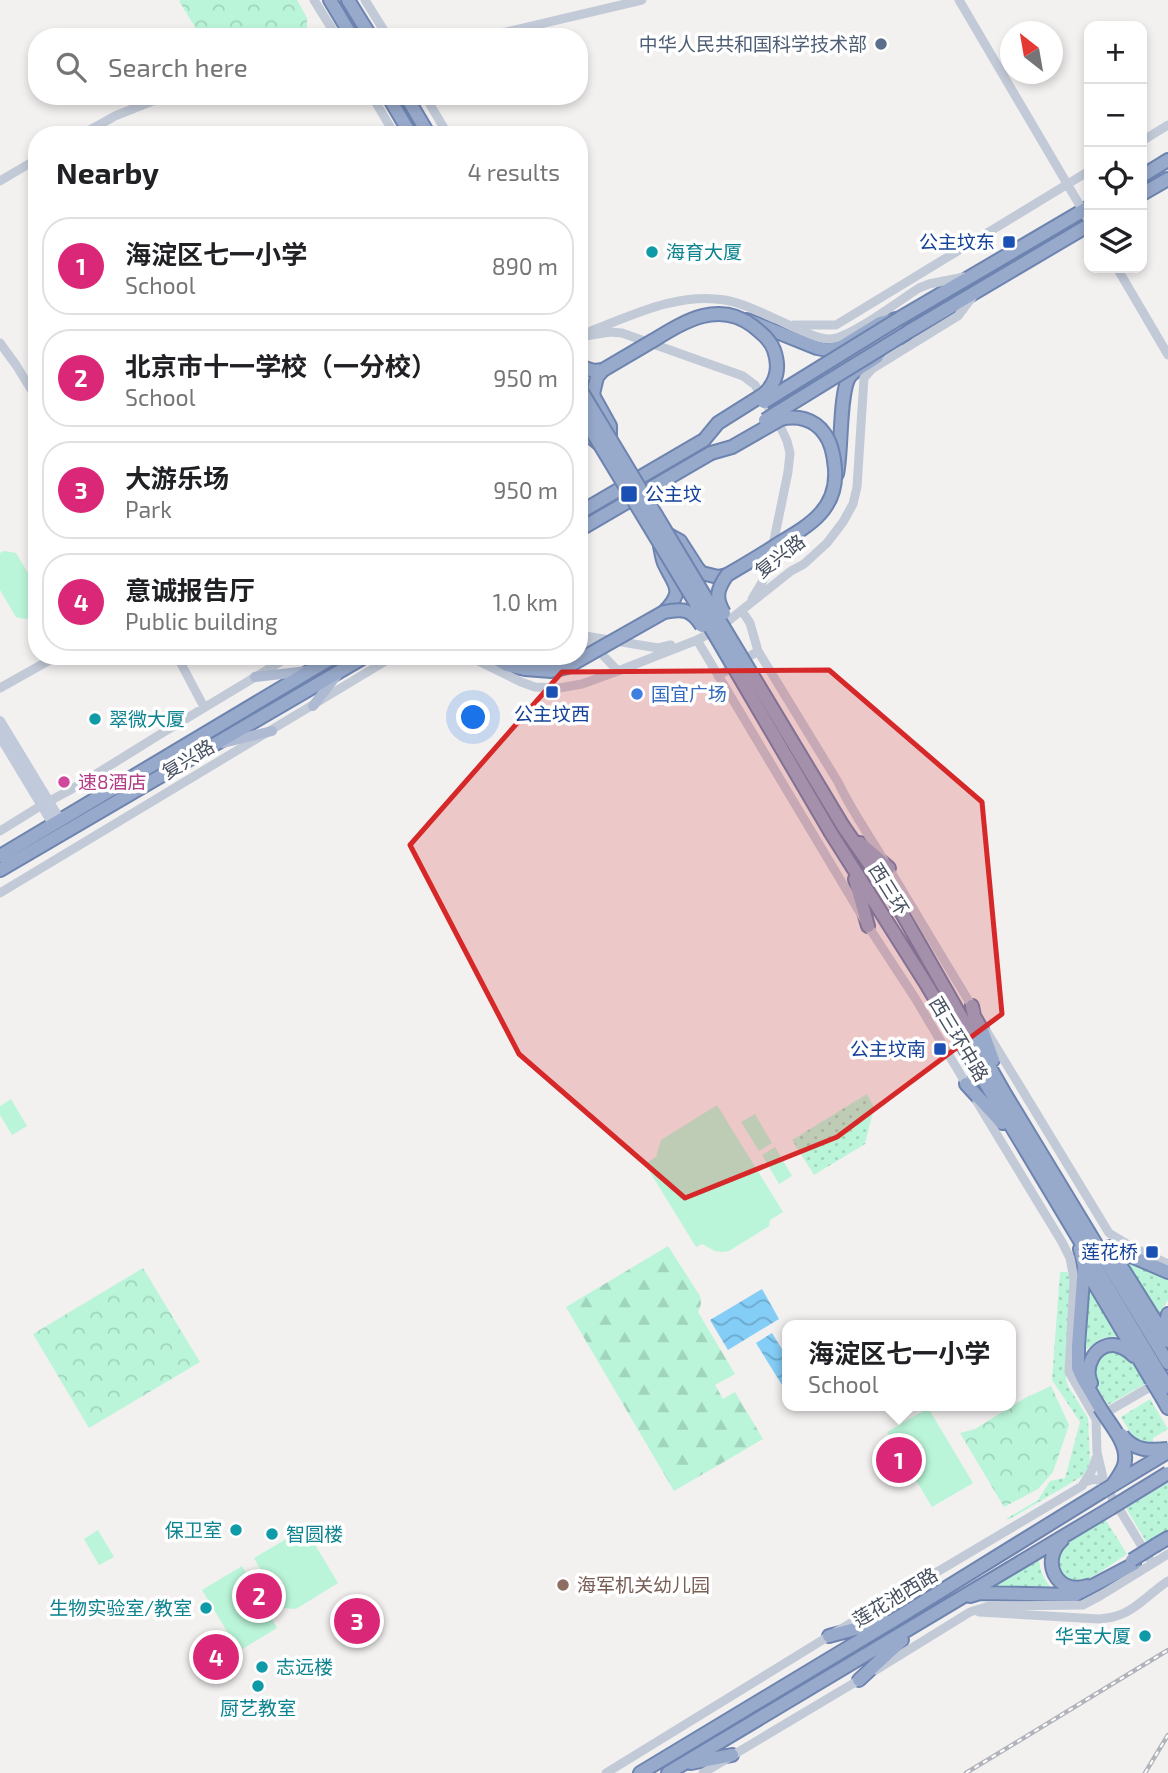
<!DOCTYPE html>
<meta charset="utf-8">
<style>
:root{--surface:#fff;--page:#f6f6f6;--text:#202124;--muted:#757577;--line:#e0e0e0;--accent:#db2777}
body{margin:0;font-family:"Exo 2","Noto Sans SC",sans-serif;background:var(--page);color:var(--text)}
.controls{position:absolute;right:21px;top:21px;display:grid;overflow:hidden;border-radius:14px;box-shadow:0 4px 10px #0003}
.controls button{width:63px;height:63px;display:grid;place-items:center;padding:0;border:0;border-bottom:2px solid var(--line);background:var(--surface);color:var(--text);font:35px sans-serif}
.compass{position:absolute;left:1000px;top:21px;width:63px;height:63px;border-radius:50%;background:var(--surface);box-shadow:0 4px 10px #0003;rotate:329deg}
.you{position:absolute;left:474px;top:718px;width:24px;height:24px;margin:-18px;border:5px solid #fff;border-radius:50%;background:#1a73e8;box-shadow:0 0 0 10px #1a73e833}
.badge{display:grid;place-items:center;width:46px;height:46px;border-radius:50%;background:var(--accent);color:#fff;font-size:23px;font-weight:700}
.pin{position:absolute;translate:-50% -50%;border:4px solid #fff;box-shadow:0 2px 7px #0006}
.popup{position:absolute;left:782px;top:1320px;width:234px;height:91px;box-sizing:border-box;display:grid;place-content:center;border-radius:14px;background:var(--surface);filter:drop-shadow(0 2px 5px #0005);font-size:23px;white-space:nowrap;color:var(--muted)}
.popup b{font-size:26px;color:var(--text)}
.popup::after{content:'';position:absolute;left:50%;top:100%;margin-left:-14px;border:14px solid transparent;border-top-color:var(--surface)}
.list{margin:0;padding:0;list-style:none}
h2{display:flex;justify-content:space-between;align-items:center;height:91px;margin:0;padding:0 28px;font-size:30px}
h2 small{font-size:23px;font-weight:400;color:var(--muted)}
.list li{display:grid;grid-template-columns:46px 1fr auto;gap:21px;align-items:center;box-sizing:border-box;height:98px;margin:0 14px 14px;padding:0 14px;border:2px solid var(--line);border-radius:28px}
.list b{display:block;font-size:26px;white-space:nowrap}
.list p{margin:0;font-size:23px;white-space:nowrap;color:var(--muted)}
.list em{font-size:23px;font-style:normal;color:var(--muted)}
.icon{flex:none;width:38px;height:38px;fill:none;stroke:currentColor;stroke-width:2;stroke-linecap:round;stroke-linejoin:round}
.map{position:relative;flex:none;width:1168px;height:1773px;overflow:hidden}
.search{position:absolute;background:var(--surface);box-shadow:0 4px 10px #0003;left:28px;top:28px;width:560px;height:77px;display:flex;align-items:center;gap:18px;box-sizing:border-box;padding:0 24px;border-radius:28px;color:var(--muted);font-size:26px}
.panel{position:absolute;background:var(--surface);box-shadow:0 4px 10px #0003;left:28px;top:126px;width:560px;height:539px;border-radius:28px}
.map>svg:first-child{display:block}
.grass{fill:url(#grass-dots)}
.forest{fill:url(#forest-firs)}
.park{fill:url(#park-crowns)}
.pitch{fill:#baf5d9}
.water{fill:url(#water-waves)}
.lines{fill:none;stroke-linecap:round;stroke-linejoin:round}
.trunk-casing{stroke:#6e84b0;stroke-width:16}
.tertiary{stroke:#c2cad7;stroke-width:9}
.secondary{stroke:#c1cadb;stroke-width:10}
.primary{stroke:#adbad2;stroke-width:10}
.trunk{stroke:#98aacb;stroke-width:12}
.rail-casing{stroke:#b2b4bb;stroke-width:4.5}
.rail{stroke:#fff;stroke-width:2;stroke-dasharray:5;stroke-linecap:butt}
.trunk-bridge-casing{stroke:#6e84b0;stroke-width:16;stroke-linecap:butt}
.trunk-bridge{stroke:#98aacb;stroke-width:12}
.marked{fill:#d62828;fill-opacity:0.2;stroke:#d62828;stroke-width:5;stroke-linejoin:round}
.service-dot{fill:#5c6f8a;stroke:#fff;stroke-width:2.5}
.transit-dot{fill:#1a4fb4;stroke:#fff;stroke-width:2.5}
.culture-dot{fill:#0f9aa8;stroke:#fff;stroke-width:2.5}
.shop-dot{fill:#3f7fe0;stroke:#fff;stroke-width:2.5}
.hotel-dot{fill:#d1479c;stroke:#fff;stroke-width:2.5}
.education-dot{fill:#8d6e63;stroke:#fff;stroke-width:2.5}
.labels{text-anchor:middle;stroke-width:7;stroke-linejoin:round;paint-order:stroke}
.service-label{font-size:19px;fill:#4e5e75;stroke:#fff;text-anchor:end}
.transit-label{font-size:19px;fill:#164399;stroke:#fff;text-anchor:end}
.culture-label{font-size:19px;fill:#0d838f;stroke:#fff;text-anchor:start}
.street-label{font-size:19px;fill:#465060;stroke:#fff}
.shop-label{font-size:19px;fill:#366cbe;stroke:#fff;text-anchor:start}
.hotel-label{font-size:19px;fill:#b23c85;stroke:#fff;text-anchor:start}
.education-label{font-size:19px;fill:#785e54;stroke:#fff;text-anchor:start}
</style>
<div class="map">
<svg width="1168" height="1773" viewBox="0 0 1168 1773">
<defs>
<pattern id="grass-dots" width="8" height="8" patternUnits="userSpaceOnUse" patternTransform="scale(1.75)"><rect width="8" height="8" fill="#baf5d9"/><path d="M2 2h.1M6 6h.1" fill="none" stroke="#a1d4bd" stroke-width="1.8" stroke-linecap="round"/></pattern>
<pattern id="forest-firs" width="22" height="20" patternUnits="userSpaceOnUse" patternTransform="scale(1.75)"><rect width="22" height="20" fill="#baf5d9"/><path d="M5 1l3.5 6h-7zM16 11l3.5 6h-7z" fill="#a1d4bd"/></pattern>
<pattern id="park-crowns" width="20" height="18" patternUnits="userSpaceOnUse" patternTransform="scale(1.75)"><rect width="20" height="18" fill="#baf5d9"/><path d="M2 6a3 3 0 1 1 6 0M12 15a3 3 0 1 1 6 0" fill="none" stroke="#a1d4bd"/></pattern>
<pattern id="water-waves" width="16" height="10" patternUnits="userSpaceOnUse" patternTransform="scale(1.75)"><rect width="16" height="10" fill="#83cdf6"/><path d="M0 5q4-4 8 0t8 0" fill="none" stroke="#6da9cb"/></pattern>
</defs>
<rect width="100%" height="100%" fill="#f3f0f0"/>
<path class="grass" d="M867,1094l7,13 -9,37 -51,31 -22,-35z
M1123,1259l45,19v22l-7,10 -1,6z
M1060,1272h7l3,5 -4,102 2,7 20,32 2,44 -2,7 -7,8 -71,42h-4l32,-19 12,-19 15,-3 15,-56 -28,-42z
M1087,1282l32,54 -17,2 -19,14z
M1110,1349l20,8 15,27 -37,21 -17,-28 5,-18z
M1150,1399l18,30 -15,9v4l-4,2 -14,-4 -14,-23z
M1168,1483v48l-21,12 -21,-35z
M1105,1519l22,35c-11,7 -35,25 -46,28 -10,2 -20,-5 -26,-12l7,-27z
M1039,1556c0,16 6,26 17,37l-66,-4 1,-4z"/>
<path class="forest" d="M668,1246l32,50 1,8 -3,8 37,62 -20,11 8,14 12,-7 28,47 -89,52 -108,-184z"/>
<path class="park" d="M181,0h116l10,18v19h-106l-22,-36z
M143,1268l57,94 -111,66 -56,-94z
M1051,1386l18,39 -16,47 -15,17 -34,18 -44,-74 15,-4 50,-31z"/>
<path class="pitch" d="M4,551l12,2 21,35v28c-7,4 -14,3 -21,1l-16,-27v-37z
M11,1099l16,27 -15,9 -12,-20v-9z
M717,1105l66,107 -13,8 -1,6 -3,2 -37,23 -8,1 -6,-1 -13,-7 -6,3 -51,-83 11,-7 5,-17z
M755,1114l17,29 -13,8 -18,-29z
M775,1147l17,29 -13,8 -17,-29z
M921,1406h6l46,77 -41,24 -45,-75 36,-21z
M305,1528l33,55 -42,26 -14,-1 -28,-50z
M98,1530l16,27 -15,8 -15,-26z
M242,1566l35,62 -38,23 -37,-61z"/>
<path class="water" d="M762,1289l17,30 -51,31 -18,-30z
M772,1333l15,24v25l-5,3 -26,-42z"/>
<g class="lines">
<defs>
<path id="trunk" d="M330,0l22,37
M348,0l23,37
M388,96l23,39
M406,96l23,39
M1142,176l26,-16
M1142,194l26,-15
M747,320l70,28 11,2 13,-3 39,-24 20,-5 189,-111
M902,337l6,-5 181,-107
M579,366l15,5 9,-1
M603,370l-6,7 -4,17 2,5 15,27v11
M579,423l6,9 13,11
M837,474c5,-22 2,-84 13,-98 7,-8 19,-13 27,-19
M579,513l125,-73
M579,530l132,-77
M669,535l11,6 18,28 4,4 16,4 9,-2
M660,546c1,5 2,12 4,17 10,22 22,27 0,49
M491,656l16,9 18,4
M843,826l52,75 110,193 163,269
M831,833l94,149 236,394
M860,843l29,25
M0,856l335,-200
M0,870l366,-214
M855,879l13,47
M972,1006l2,10 8,14 11,30
M966,1084l36,39
M1109,1247l59,94
M1110,1247l58,25
M1080,1249l4,17 -6,80v22l5,11 17,29
M1084,1266l68,115
M1166,1337v-15l2,-8
M1091,1383c-7,-15 3,-39 23,-38 8,1 15,6 20,11
M1160,1394l8,14
M1062,1540c-22,20 -6,56 25,46
M1156,1545l12,-7
M970,1596l10,-3 95,2 59,-31
M829,1636l56,-15
M859,1680l43,-40
M691,1763l41,-8
M640,1773l259,-156 204,-126
M668,1773l443,-265"/>
</defs>
<use href="#trunk" class="trunk-casing"/>
<path class="tertiary" d="M314,0l23,37
M365,0l23,37
M959,0l130,221
M469,37l37,-5 136,-32
M372,96l23,39
M425,96l23,39
M81,135l34,-19 50,-20
M1142,141l26,-16
M0,181l37,-22
M1117,268l51,87
M794,325h42l253,-154
M591,331c42,-16 88,-39 134,-31 18,3 35,12 51,19 14,6 40,21 55,20 19,-1 69,-39 88,-51l10,-4 35,-7
M579,337l31,-5 12,1 121,43 12,9 27,45 5,11 3,12 -2,19 -21,102 -15,25
M0,343l16,22 21,34
M742,611l8,12 8,28 80,131c13,28 31,53 47,80 30,49 59,99 90,149
M579,635l79,13 13,-3
M581,636l11,8 26,27
M697,640l171,286 47,72 53,89
M177,656l27,51
M468,656l53,26 14,5 24,1 23,-4 36,-13 79,-31 21,-11 73,-58 13,-7 23,-21 16,-21 10,-18 4,-17 7,-109 8,-9 86,-53 15,-20
M718,676l40,-25
M0,688l57,-32
M0,831l42,-26 30,-16 87,-54 131,-79
M0,893l394,-237
M987,1032l122,201 23,14 36,17
M977,1102l85,140 8,16 4,21 -5,93 27,47 1,33 7,30 -10,-3 -9,3
M1100,1416l57,-33
M1104,1484l48,79
M979,1612l120,7c5,-1 12,-1 17,-3 19,-5 35,-24 52,-35
M876,1670l94,-58 19,-6 94,-1 17,-9 68,-42
M606,1773l223,-137 253,-150 10,-16 4,-12
M703,1773l161,-96"/>
<path class="secondary" d="M0,721l60,99
M0,736l53,88"/>
<path class="primary" d="M255,677l53,-6
M313,706l24,-31
M223,743l49,-12"/>
<use href="#trunk" class="trunk"/>
<defs>
<path id="rail" d="M966,1773l202,-123
M1145,1773l23,-38"/>
</defs>
<use href="#rail" class="rail-casing"/>
<use href="#rail" class="rail"/>
<defs>
<path id="trunk-bridge" d="M603,370c17,-10 34,-20 51,-30 31,-19 65,-40 99,-14 8,7 17,13 21,24 6,17 3,32 -10,44l-46,29 -14,17
M579,387l264,439
M764,402l136,-84
M579,410l136,225 116,198
M765,420l143,-88
M711,453l21,-6 49,-28c16,-4 33,0 43,14 8,10 10,23 11,36 3,41 -27,57 -57,75 -17,11 -34,21 -51,31 -10,14 -12,23 -3,38
M525,669l26,2 16,-4 97,-55c19,-4 27,-3 38,14
M1161,1376l7,11
M1152,1381l8,13
M1100,1408c9,15 27,34 25,52 0,9 -8,18 -13,26
M1122,1435c12,16 27,16 46,14
M1103,1491l65,-39
M1111,1508l57,-35
M1132,1560l24,-15"/>
</defs>
<use href="#trunk-bridge" class="trunk-bridge-casing"/>
<use href="#trunk-bridge" class="trunk-bridge"/>
</g>
<path class="marked" d="M829,670l153,132 20,212 -165,123 -152,61 -166,-144 -109,-209 152,-173z"/>
<circle class="service-dot" cx="881" cy="44" r="7"/>
<g class="transit-dot">
<rect x="1002" y="235" width="14" height="14" rx="3.5"/>
<rect x="620" y="485" width="18" height="18" rx="3.5"/>
<rect x="545" y="685" width="14" height="14" rx="3.5"/>
<rect x="933" y="1042" width="14" height="14" rx="3.5"/>
<rect x="1145" y="1245" width="14" height="14" rx="3.5"/>
</g>
<g class="culture-dot">
<circle cx="652" cy="252" r="7"/>
<circle cx="95" cy="719" r="7"/>
<circle cx="236" cy="1530" r="7"/>
<circle cx="272" cy="1534" r="7"/>
<circle cx="206" cy="1608" r="7"/>
<circle cx="1145" cy="1636" r="7"/>
<circle cx="262" cy="1667" r="7"/>
<circle cx="258" cy="1686" r="7"/>
</g>
<circle class="shop-dot" cx="637" cy="694" r="7"/>
<circle class="hotel-dot" cx="64" cy="782" r="7"/>
<circle class="education-dot" cx="563" cy="1585" r="7"/>
<g class="labels">
<g class="service-label">
<text x="867" y="51">中华人民共和国科学技术部</text>
</g>
<g class="transit-label">
<text x="995" y="249">公主坟东</text>
<text x="645" y="501" text-anchor="start">公主坟</text>
<text x="552" y="721" text-anchor="middle">公主坟西</text>
<text x="926" y="1056">公主坟南</text>
<text x="1138" y="1259">莲花桥</text>
</g>
<g class="culture-label">
<text x="666" y="259">海育大厦</text>
<text x="109" y="726">翠微大厦</text>
<text x="222" y="1537" text-anchor="end">保卫室</text>
<text x="286" y="1541">智圆楼</text>
<text x="192" y="1615" text-anchor="end">生物实验室/教室</text>
<text x="1131" y="1643" text-anchor="end">华宝大厦</text>
<text x="276" y="1674">志远楼</text>
<text x="258" y="1715" text-anchor="middle">厨艺教室</text>
</g>
<g class="street-label">
<text transform="translate(780 556) rotate(-38)" y="7">复兴路</text>
<text transform="translate(188 759) rotate(-31)" y="7">复兴路</text>
<text transform="translate(889 889) rotate(58)" y="7">西三环</text>
<text transform="translate(959 1039) rotate(59)" y="7">西三环中路</text>
<text transform="translate(895 1597) rotate(-31)" y="7">莲花池西路</text>
</g>
<g class="shop-label">
<text x="651" y="701">国宜广场</text>
</g>
<g class="hotel-label">
<text x="78" y="789">速8酒店</text>
</g>
<g class="education-label">
<text x="577" y="1592">海军机关幼儿园</text>
</g>
</g>
</svg>
<div class="controls">
<button>+</button>
<button>−</button>
<button><svg class="icon" aria-label="locate" viewBox="0 0 24 24"><circle cx="12" cy="12" r="6"/><path d="M12 2v4M12 18v4M2 12h4M18 12h4"/></svg></button>
<button><svg class="icon" aria-label="layers" viewBox="0 0 24 24"><path d="M12 4l9 5-9 5-9-5zM3 14l9 5 9-5"/></svg></button>
</div>
<svg class="compass" viewBox="-18 -18 36 36"><path d="M0-13l5 13h-10z" fill="#e53935"/><path d="M0 13l5-13h-10z" fill="#757577"/></svg>
<div class="you"></div>
<div class="pin badge" style="left:899px;top:1460px">1</div>
<div class="popup"><b>海淀区七一小学</b>School</div>
<div class="pin badge" style="left:259px;top:1596px">2</div>
<div class="pin badge" style="left:357px;top:1621px">3</div>
<div class="pin badge" style="left:216px;top:1657px">4</div>
<div class="search"><svg class="icon" aria-label="search" viewBox="0 0 24 24"><circle cx="10" cy="10" r="6"/><path d="M15 15l6 6"/></svg>Search here</div>
<section class="panel">
<h2>Nearby<small>4 results</small></h2>
<ul class="list">
<li><span class="badge">1</span><div><b>海淀区七一小学</b><p>School</p></div><em>890 m</em></li>
<li><span class="badge">2</span><div><b>北京市十一学校（一分校）</b><p>School</p></div><em>950 m</em></li>
<li><span class="badge">3</span><div><b>大游乐场</b><p>Park</p></div><em>950 m</em></li>
<li><span class="badge">4</span><div><b>意诚报告厅</b><p>Public building</p></div><em>1.0 km</em></li>
</ul>
</section>
</div>
